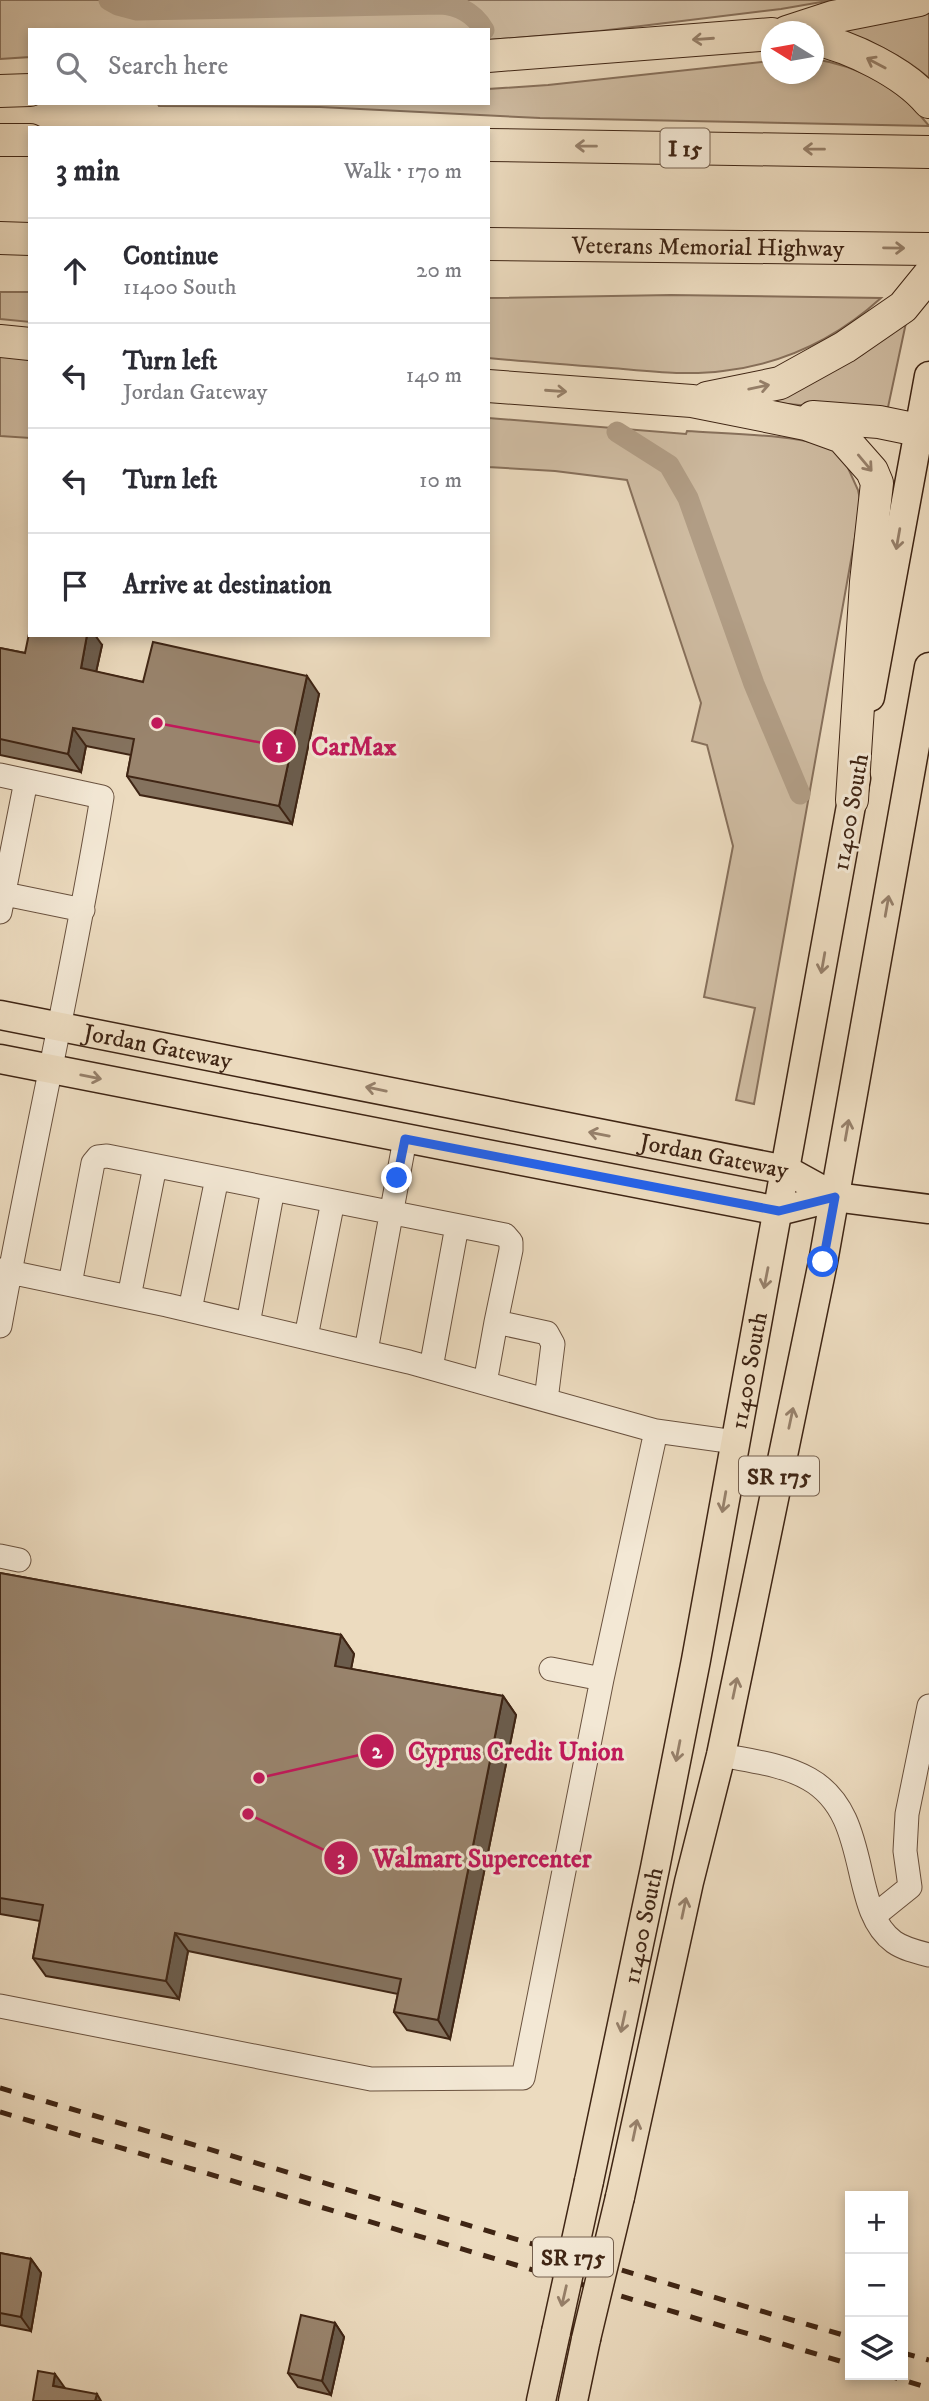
<!DOCTYPE html>
<meta charset="utf-8">
<style>
:root{--surface:#fff;--page:#f2f2f3;--text:#2b2b33;--muted:#7c7c81;--line:#e1e1e2}
body{margin:0;font-family:"IM FELL DW Pica",serif;background:var(--page);color:var(--text)}
.controls{position:absolute;right:21px;bottom:21px;display:grid;overflow:hidden;border-radius:0px;box-shadow:0 4px 10px #0003}
.controls button{width:63px;height:63px;display:grid;place-items:center;padding:0;border:0;border-bottom:2px solid var(--line);background:var(--surface);color:var(--text);font:35px sans-serif}
.compass{position:absolute;left:761px;top:21px;width:63px;height:63px;border-radius:50%;background:var(--surface);box-shadow:0 4px 10px #0003;rotate:281deg}
.stop{position:absolute;width:21px;height:21px;margin:-16px;border:5px solid #2563eb;border-radius:50%;background:#fff}
.stop.end{background:#2563eb;border-color:#fff;box-shadow:0 2px 7px #0008}
.list{margin:0;padding:0;list-style:none}
h2{display:flex;justify-content:space-between;align-items:center;height:91px;margin:0;padding:0 28px;font-size:30px}
h2 small{font-size:23px;font-weight:400;color:var(--muted)}
.list li{display:grid;grid-template-columns:46px 1fr auto;gap:21px;align-items:center;box-sizing:border-box;height:105px;padding:0 28px;border-top:2px solid var(--line)}
.list b{display:block;font-size:26px;white-space:nowrap}
.list p{margin:0;font-size:23px;white-space:nowrap;color:var(--muted)}
.list em{font-size:23px;font-style:normal;color:var(--muted)}
.icon{flex:none;width:38px;height:38px;fill:none;stroke:currentColor;stroke-width:2;stroke-linecap:round;stroke-linejoin:round}
.map{position:relative;flex:none;width:929px;height:2401px;overflow:hidden}
.search{position:absolute;background:var(--surface);box-shadow:0 4px 10px #0003;left:28px;top:28px;width:462px;height:77px;display:flex;align-items:center;gap:18px;box-sizing:border-box;padding:0 24px;border-radius:0px;color:var(--muted);font-size:26px}
.panel{position:absolute;background:var(--surface);box-shadow:0 4px 10px #0003;left:28px;top:126px;width:462px;height:511px;border-radius:0px}
.map>svg:first-child{display:block}
.green{fill:#cfbca2;stroke:#87705b;stroke-width:2}
.lines{fill:none;stroke-linecap:round;stroke-linejoin:round}
.canal{stroke:#b19d85;stroke-width:21}
.minor-casing{stroke:#6a523f;stroke-width:25}
.major-casing{stroke:#3f2514;stroke-width:31}
.highway-casing{stroke:#3f2514;stroke-width:34}
.minor{stroke:#f3e8d5;stroke-width:23}
.major{stroke:#ecdbbf;stroke-width:28}
.highway{stroke:#ecdbbf;stroke-width:32}
.rail{stroke:#3f2514;stroke-width:5;stroke-dasharray:12 12;stroke-linecap:butt}
.major-bridge-casing{stroke:#3f2514;stroke-width:31;stroke-linecap:butt}
.major-bridge{stroke:#ecdbbf;stroke-width:28}
.wall{fill:#84725e;stroke:#3f2514;stroke-width:2}
.shaded-wall{fill:#6b5c4c;stroke:#3f2514;stroke-width:2}
.building{fill:#99846d;stroke:#3f2514;stroke-width:2}
.oneway{stroke:#96806a}
.route{stroke:#2563eb;stroke-width:9}
.labels{text-anchor:middle;stroke-width:6;stroke-linejoin:round;paint-order:stroke}
.shield{fill:#f3e8d5;stroke:#75604e;stroke-width:2}
.shield-label{font-size:23px;font-weight:bold;fill:#3f2514}
.street-label{font-size:24px;fill:#3f2514;stroke:#f3e8d5}
.leader{fill:none;stroke:#c2185b;stroke-width:2.5}
.callout-dot{fill:#c2185b;stroke:#f3e8d5;stroke-width:2.5}
.mark-label{font-size:21px;text-anchor:middle;font-weight:bold;fill:#fff}
.callout-label{font-size:26px;text-anchor:middle;font-weight:bold;fill:#c2185b;stroke:#f3e8d5;stroke-width:6;stroke-linejoin:round;paint-order:stroke}
</style>
<div class="map">
<svg width="929" height="2401" viewBox="0 0 929 2401">
<rect width="100%" height="100%" fill="#ecdbbf"/>
<filter id="stains"><feTurbulence type="fractalNoise" baseFrequency=".00286" numOctaves="4"/><feColorMatrix values="0 0 0 0 .2 0 0 0 0 .09 0 0 0 0 .02 0 0 0 .5 -.17"/></filter>
<radialGradient id="worn" r=".72"><stop offset=".6" stop-color="#630" stop-opacity="0"/><stop offset="1" stop-color="#630" stop-opacity=".3"/></radialGradient>
<path class="green" d="M0,0h833l-52,9 -181,22 -112,9v-10h-458v27l-30,2z
M929,13v65c-29,-25 -60,-37 -95,-51z
M814,59c46,7 86,29 115,67l-389,-8 -220,-11 -161,-1 -1,-2 330,-1v-14l60,-4 223,-24 1,13h42z
M0,292h30v30l-30,-3z
M671,295l210,3c-44,40 -98,66 -158,73 -36,5 -75,0 -112,-3 -41,-3 -82,-6 -123,-10v-60z
M907,318l-20,94 -137,-11 88,-33 25,-14z
M0,354l30,5v79l-30,-2z
M488,418l198,16 1,-3c38,3 114,3 146,18 7,3 12,9 18,13l-3,6 10,22 3,14 -107,600 -18,-4 19,-92 -51,-11 29,-151 -26,-101 -15,-4 9,-38 -74,-223 -72,-9 -67,-4z"/>
<g class="lines">
<path class="canal" d="M109,0l9,5 19,5 303,-6c19,1 34,9 44,26
M617,432l52,33 19,33 66,186 46,110"/>
<defs>
<path id="minor" d="M0,775l102,22c-29,177 -70,352 -102,529
M0,893l83,17
M0,912l26,-131
M0,1270l167,35 242,57 247,69
M70,1284l23,-121 5,-6 9,-1 398,79 6,7v8l-15,72
M129,1297l26,-131
M190,1310l27,-132
M248,1324l25,-135
M306,1337l27,-136
M366,1351l39,-212
M431,1368l26,-142
M485,1383l11,-61 51,11 6,11 -7,56
M0,1556l19,4
M551,1669l51,10 54,-248 79,11
M721,1755c29,6 62,9 88,24 64,36 39,130 85,163 10,7 23,10 35,13
M874,1916l36,-29 -5,-36 2,-37 22,-108
M0,2006l371,73 152,-1 79,-399"/>
<g id="major">
<path d="M870,697l59,-321"/>
<path id="s1" d="M0,1015l786,155 49,27"/>
<path d="M0,1059l779,152 56,-14 94,12"/>
<path id="s2" d="M589,2181l66,-313 41,-208 160,-882"/>
<path d="M620,2197l69,-315 32,-127 102,-493 106,-595"/>
<path d="M541,2401l15,-69"/>
<path d="M573,2401l13,-62"/>
</g>
<g id="highway">
<path d="M787,32l46,-15 86,-17"/>
<path d="M814,39c36,7 91,34 115,63"/>
<path d="M488,56l284,-22"/>
<path d="M0,91l30,-1"/>
<path d="M0,140h30"/>
<path d="M488,145l441,7"/>
<path d="M0,238l30,1"/>
<path id="s3" d="M488,244l441,5"/>
<path d="M0,341l30,3"/>
<path d="M488,386l204,15 114,23 36,13 30,34 5,12 -11,99 -14,218"/>
<path d="M707,398l73,-15 65,-36 58,-40 26,-32"/>
<path d="M813,417l66,5 39,8"/>
</g>
</defs>
<use href="#minor" class="minor-casing"/>
<use href="#major" class="major-casing"/>
<use href="#highway" class="highway-casing"/>
<use href="#minor" class="minor"/>
<use href="#major" class="major"/>
<use href="#highway" class="highway"/>
<path class="rail" d="M0,2088l850,249
M0,2112l850,252
M903,2353l26,7
M886,2375l43,13"/>
<defs>
<path id="major-bridge" d="M556,2332l33,-151
M586,2339l34,-142"/>
</defs>
<use href="#major-bridge" class="major-bridge-casing"/>
<use href="#major-bridge" class="major-bridge"/>
</g>
<path class="wall" d="M102,645l-6,27 47,10 176,12 -27,130 -152,-29 -13,-19 4,-21 -45,-9 -5,26 -81,-17v-107l25,5z
M0,1573l341,62 13,19 -3,15 152,27 13,19 -66,324 -43,-9 -13,-18 4,-18 -210,-43 -9,48 -133,-23 -13,-18 7,-37 -40,-7z
M0,2253l31,6 10,14 -10,58 -31,-6z
M335,2323l9,14 -13,58 -33,-8 -10,-14z"/>
<path class="shaded-wall" d="M87,635h8l7,10 -9,41 -12,-18z
M307,676l12,18 -27,130 -13,-18z
M73,728l13,18 -5,26 -13,-18z
M341,1635l13,19 -6,30 -13,-18z
M503,1696l13,19 -66,324 -12,-19z
M175,1933l13,18 -9,48 -13,-18z
M31,2259l10,14 -10,58 -10,-14z
M335,2323l9,14 -13,58 -9,-14z
M55,2374l10,14 -12,-2z
M97,2394l4,7h-6z"/>
<path class="building" d="M30,629v6h57l-6,33 62,14 10,-40 154,34 -28,130 -152,-30 7,-37 -61,-11 -5,26 -68,-15v-91l25,5z
M0,1573l341,62 -6,31 168,30 -65,324 -44,-8 7,-33 -226,-46 -9,48 -133,-23 10,-53 -43,-7z
M0,2253l31,6 -10,58 -21,-4z
M301,2315l34,8 -13,58 -34,-8z
M38,2371l17,3 -2,12 44,8 -2,7h-62z"/>
<defs><path id="oneway-shaft" d="M-6 0H5M1.5-3L5.5 0L1.5 3" fill="none" stroke-width="1.6" stroke-linecap="round" stroke-linejoin="round" transform="scale(1.75)"/></defs>
<g class="oneway">
<use href="#oneway-shaft" transform="translate(703 39) rotate(176)"/>
<use href="#oneway-shaft" transform="translate(876 63) rotate(-152)"/>
<use href="#oneway-shaft" transform="translate(586 146) rotate(-179)"/>
<use href="#oneway-shaft" transform="translate(814 149) rotate(-179)"/>
<use href="#oneway-shaft" transform="translate(894 248) rotate(1)"/>
<use href="#oneway-shaft" transform="translate(759 387) rotate(-12)"/>
<use href="#oneway-shaft" transform="translate(556 391) rotate(4)"/>
<use href="#oneway-shaft" transform="translate(865 463) rotate(50)"/>
<use href="#oneway-shaft" transform="translate(898 539) rotate(100)"/>
<use href="#oneway-shaft" transform="translate(887 906) rotate(-80)"/>
<use href="#oneway-shaft" transform="translate(823 963) rotate(100)"/>
<use href="#oneway-shaft" transform="translate(91 1077) rotate(11)"/>
<use href="#oneway-shaft" transform="translate(376 1089) rotate(-168)"/>
<use href="#oneway-shaft" transform="translate(847 1130) rotate(-80)"/>
<use href="#oneway-shaft" transform="translate(599 1134) rotate(-169)"/>
<use href="#oneway-shaft" transform="translate(766 1278) rotate(101)"/>
<use href="#oneway-shaft" transform="translate(791 1418) rotate(-78)"/>
<use href="#oneway-shaft" transform="translate(724 1502) rotate(100)"/>
<use href="#oneway-shaft" transform="translate(735 1688) rotate(-78)"/>
<use href="#oneway-shaft" transform="translate(678 1751) rotate(101)"/>
<use href="#oneway-shaft" transform="translate(684 1908) rotate(-78)"/>
<use href="#oneway-shaft" transform="translate(623 2022) rotate(102)"/>
<use href="#oneway-shaft" transform="translate(635 2130) rotate(-78)"/>
<use href="#oneway-shaft" transform="translate(564 2296) rotate(103)"/>
</g>
<g class="lines">
<path class="route" d="M397,1178l8,-39 374,72 56,-14 -12,65"/>
</g>
<g class="labels">
<g class="shield">
<rect x="660.5" y="128.5" width="49" height="39" rx="5"/>
<rect x="739" y="1456.5" width="80" height="39" rx="5"/>
<rect x="533" y="2237.5" width="80" height="39" rx="5"/>
</g>
<g class="shield-label">
<text x="685" y="156">I 15</text>
<text x="779" y="1484">SR 175</text>
<text x="573" y="2265">SR 175</text>
</g>
<g class="street-label">
<text dy="8" stroke="none"><textPath href="#s3" startOffset="220">Veterans Memorial Highway</textPath></text>
<text transform="translate(850 812) rotate(-80)" y="8">11400 South</text>
<text dy="8" stroke="none"><textPath href="#s1" startOffset="161">Jordan Gateway</textPath></text>
<text dy="8" stroke="none"><textPath href="#s1" startOffset="728">Jordan Gateway</textPath></text>
<text dy="8" stroke="none"><textPath href="#s2" startOffset="826">11400 South</textPath></text>
<text dy="8" stroke="none"><textPath href="#s2" startOffset="261">11400 South</textPath></text>
</g>
</g>
<path class="leader" d="M157 723L279 746M259 1778L377 1751M248 1814L341 1858"/>
<g class="callout-dot">
<circle cx="157" cy="723" r="7"/>
<circle cx="259" cy="1778" r="7"/>
<circle cx="248" cy="1814" r="7"/>
<circle cx="279" cy="746" r="18"/>
<circle cx="377" cy="1751" r="18"/>
<circle cx="341" cy="1858" r="18"/>
</g>
<g class="mark-label">
<text x="279" y="753">1</text>
<text x="377" y="1758">2</text>
<text x="341" y="1865">3</text>
</g>
<g class="callout-label">
<text x="354" y="755">CarMax</text>
<text x="516" y="1760">Cyprus Credit Union</text>
<text x="482" y="1867">Walmart Supercenter</text>
</g>
<rect width="100%" height="100%" filter="url(#stains)"/>
<rect width="100%" height="100%" fill="url(#worn)"/>
</svg>
<div class="controls">
<button>+</button>
<button>−</button>
<button><svg class="icon" aria-label="layers" viewBox="0 0 24 24"><path d="M12 4l9 5-9 5-9-5zM3 14l9 5 9-5"/></svg></button>
</div>
<svg class="compass" viewBox="-18 -18 36 36"><path d="M0-13l5 13h-10z" fill="#e53935"/><path d="M0 13l5-13h-10z" fill="#7c7c81"/></svg>
<div class="stop" style="left:823px;top:1262px"></div>
<div class="stop end" style="left:397px;top:1178px"></div>
<div class="search"><svg class="icon" aria-label="search" viewBox="0 0 24 24"><circle cx="10" cy="10" r="6"/><path d="M15 15l6 6"/></svg>Search here</div>
<section class="panel">
<h2>3 min<small>Walk · 170 m</small></h2>
<ul class="list">
<li><svg class="icon" aria-label="ahead" viewBox="0 0 24 24"><path d="M12 20V5M6 11l6-6 6 6"/></svg><div><b>Continue</b><p>11400 South</p></div><em>20 m</em></li>
<li><svg class="icon" aria-label="left" viewBox="0 0 24 24"><path d="M17 20v-9H6M10 6l-5 5 5 5"/></svg><div><b>Turn left</b><p>Jordan Gateway</p></div><em>140 m</em></li>
<li><svg class="icon" aria-label="left" viewBox="0 0 24 24"><path d="M17 20v-9H6M10 6l-5 5 5 5"/></svg><div><b>Turn left</b></div><em>10 m</em></li>
<li><svg class="icon" aria-label="arrive" viewBox="0 0 24 24"><path d="M6 21V4h12l-3 4 3 4H6"/></svg><div><b>Arrive at destination</b></div></li>
</ul>
</section>
</div>
